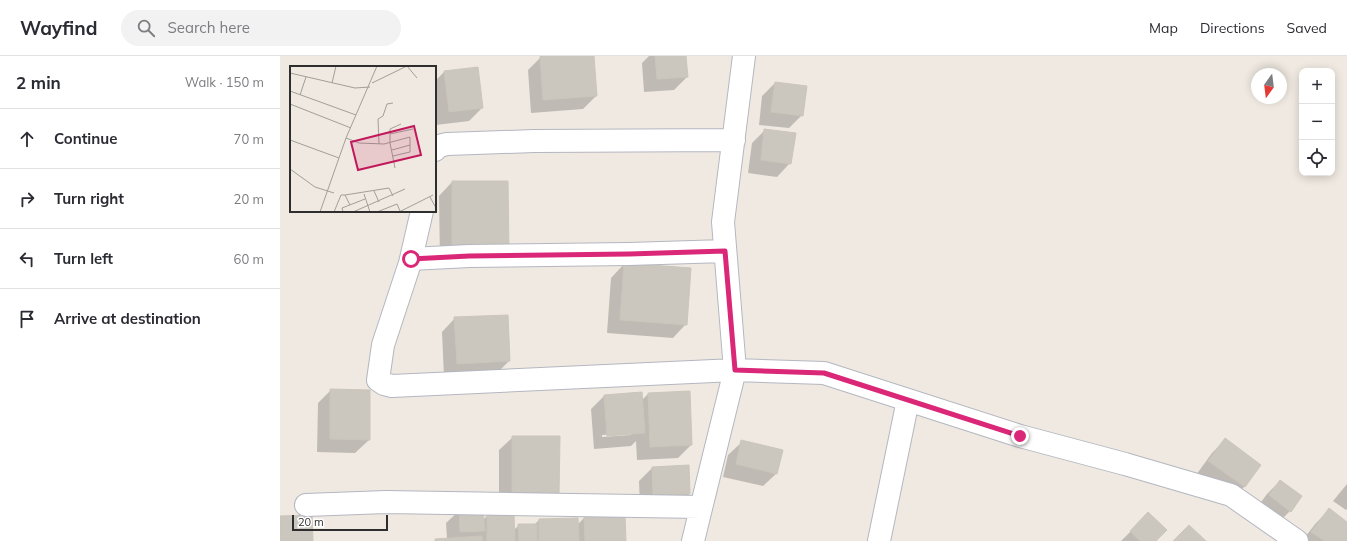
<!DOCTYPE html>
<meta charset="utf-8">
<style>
:root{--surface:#fff;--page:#f2f2f3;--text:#2b2b33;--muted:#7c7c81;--line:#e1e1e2}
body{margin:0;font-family:Mulish,sans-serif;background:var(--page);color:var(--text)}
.controls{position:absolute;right:12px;top:12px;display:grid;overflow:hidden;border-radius:8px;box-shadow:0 2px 10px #0003}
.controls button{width:36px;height:36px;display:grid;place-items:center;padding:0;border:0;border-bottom:1px solid var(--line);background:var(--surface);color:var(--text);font:20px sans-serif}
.compass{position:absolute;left:971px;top:12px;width:36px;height:36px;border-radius:50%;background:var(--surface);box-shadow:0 2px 10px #0003;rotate:194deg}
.scale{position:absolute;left:12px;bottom:10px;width:96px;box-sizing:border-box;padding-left:4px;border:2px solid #2e2e2e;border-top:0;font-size:11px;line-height:14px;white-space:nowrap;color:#2e2e2e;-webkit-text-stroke:3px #fff;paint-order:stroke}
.stop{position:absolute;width:12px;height:12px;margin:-9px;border:3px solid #db2777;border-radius:50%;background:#fff}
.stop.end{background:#db2777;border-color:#fff;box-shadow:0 1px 4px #0008}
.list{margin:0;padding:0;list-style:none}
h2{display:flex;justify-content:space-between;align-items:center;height:52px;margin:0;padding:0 16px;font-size:17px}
h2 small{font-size:13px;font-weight:400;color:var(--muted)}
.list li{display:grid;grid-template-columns:26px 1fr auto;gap:12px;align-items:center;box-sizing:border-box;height:60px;padding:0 16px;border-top:1px solid var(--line)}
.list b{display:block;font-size:15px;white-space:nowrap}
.list em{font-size:13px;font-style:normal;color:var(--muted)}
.icon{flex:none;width:22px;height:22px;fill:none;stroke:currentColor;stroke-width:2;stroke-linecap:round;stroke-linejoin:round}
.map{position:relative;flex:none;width:1067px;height:485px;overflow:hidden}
header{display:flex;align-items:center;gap:24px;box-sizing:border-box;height:56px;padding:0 20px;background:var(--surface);border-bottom:1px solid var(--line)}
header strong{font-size:19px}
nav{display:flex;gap:22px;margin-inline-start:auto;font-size:14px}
.search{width:280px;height:36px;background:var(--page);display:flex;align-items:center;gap:10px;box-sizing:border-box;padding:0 14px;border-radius:22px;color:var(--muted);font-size:15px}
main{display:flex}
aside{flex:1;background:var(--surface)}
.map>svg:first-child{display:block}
.shadow{fill:#0003;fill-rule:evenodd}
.building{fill:#cbc7bf;stroke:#cbc5ba}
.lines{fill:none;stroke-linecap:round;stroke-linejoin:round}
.street-casing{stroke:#b4b7c1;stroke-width:24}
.street{stroke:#fff;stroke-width:22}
.route{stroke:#db2777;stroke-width:5}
.inset-road{fill:none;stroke:#a29e99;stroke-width:1}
.view{fill:#c2185b;fill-opacity:0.15;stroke:#c2185b;stroke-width:2}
.inset-edge{fill:none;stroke:#2e2e2e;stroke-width:2}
</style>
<header>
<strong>Wayfind</strong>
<div class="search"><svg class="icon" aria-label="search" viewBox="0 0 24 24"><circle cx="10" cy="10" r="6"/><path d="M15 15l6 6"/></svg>Search here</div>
<nav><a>Map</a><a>Directions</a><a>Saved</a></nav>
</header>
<main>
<aside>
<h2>2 min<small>Walk · 150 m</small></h2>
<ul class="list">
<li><svg class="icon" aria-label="ahead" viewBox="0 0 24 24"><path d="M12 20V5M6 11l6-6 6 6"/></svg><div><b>Continue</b></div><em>70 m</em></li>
<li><svg class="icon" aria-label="right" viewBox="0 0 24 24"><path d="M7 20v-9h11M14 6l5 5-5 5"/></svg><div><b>Turn right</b></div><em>20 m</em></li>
<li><svg class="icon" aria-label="left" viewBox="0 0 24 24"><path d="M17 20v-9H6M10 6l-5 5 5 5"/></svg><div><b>Turn left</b></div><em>60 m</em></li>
<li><svg class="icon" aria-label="arrive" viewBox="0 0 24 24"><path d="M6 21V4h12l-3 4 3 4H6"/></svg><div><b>Arrive at destination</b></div></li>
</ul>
</aside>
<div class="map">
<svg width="1067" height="485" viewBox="0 0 1067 485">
<rect width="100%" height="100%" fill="#efe9e1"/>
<path class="shadow" d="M279,0h34l3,40 -13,13 -52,4 -3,-43 13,-13z
M369,0h36l2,21 -13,13 -30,2 -2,-29z
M164,16l38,36 -13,13 -33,4 -1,-44z
M495,27l27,32 -13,13 -30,-3 3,-29z
M485,74l25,33 -13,14 -29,-4 4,-30z
M172,126h55l-67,81 -1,-67z
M344,208l62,60 -13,14 -66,-5 4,-55z
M175,262l54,43 -13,13 -52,3 -2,-45z
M51,334l38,50 -14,13 -38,-1 1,-49z
M368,338l43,51 -13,13 -41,2 -1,-19 -5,5 -37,3 -3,-40 13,-13 38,4zM351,377v2l-29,2v-2z
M233,381l45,58 -59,13v-58z
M945,384l35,25 -16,22 -13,13 -35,-25 16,-22z
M462,386l35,31 -14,13 -40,-9 5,-22z
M372,412l37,26 -13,13 -36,1 -1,-27z
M1000,425l10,30 -13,13 -21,-15 11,-15z
M1067,428v25l-1,1 -13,-9z
M180,454l23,10 4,-4 26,15 6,-6h15l5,-5 39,4 7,-7 40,24h-191l2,-1 11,-1 -1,-16z
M1049,454l18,13v18h-45l14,-18z
M855,471l20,14h-34z"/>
<path class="building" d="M260,0h54l3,40 -54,4z
M375,0h31l2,21 -31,2z
M198,11l5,41 -34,4 -5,-41z
M495,26l32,4 -4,30 -32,-4z
M484,73l32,4 -5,31 -30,-4z
M172,125h56l1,69h-57z
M344,207l67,5 -4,57 -67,-5z
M228,259l2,46 -53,3 -3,-47z
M50,333l40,1v50l-40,-1z
M410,335l2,54 -42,2 -2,-54z
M362,336l3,41 -38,3 -3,-41z
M232,380h48l-1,60 -47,-1z
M945,382l36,27 -16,22 -37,-26z
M461,384l42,10 -6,24 -41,-10z
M409,409l1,29 -37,1 -1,-28z
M1000,424l22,16 -11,16 -22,-17z
M203,452l2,23 -25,1 -1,-23z
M1049,452l18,14v19h-22l-14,-9z
M868,456l19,18 -11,11h-16l-10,-10z
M234,458l1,27h-28v-26z
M32,459l1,26h-33v-25z
M345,459l1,26h-41l-1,-25z
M298,462l1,23h-40v-22z
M238,468h19v17h-18z
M909,469l17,16h-33z
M202,480v5h-47v-2z"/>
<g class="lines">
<defs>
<path id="street" d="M155,94l4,-4 8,-2 87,-3 200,-1
M142,155l-12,52 -27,82 -5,35 6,4 8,2 343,-16 89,3 196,63 105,28 106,31 66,46
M131,203l58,-3 160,-2 96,-3
M26,449l80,-3 315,5
M413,485l42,-171 -12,-148 21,-166
M599,485l29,-141"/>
</defs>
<use href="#street" class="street-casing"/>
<use href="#street" class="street"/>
</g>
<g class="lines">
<path class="route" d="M131,203l58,-3 160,-2 96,-3 10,119 89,3 196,63"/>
</g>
<g transform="translate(10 10)">
<rect width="146" height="146" fill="#efe9e1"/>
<path class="inset-road" d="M117,0l10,12M0,7l65,15 15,-1M42,17l4,-17M82,17l35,-17M0,25l66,24M10,29l6,-18M0,38l61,24M100,68l23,-5M56,72l13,5 25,1 26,-7v15l-17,4M0,74l49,18M89,78l-1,-25 5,-3 4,-12 6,-1M102,84l18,-5M105,102l-5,-25v-14l11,-5M0,103l25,18 19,6M84,125l5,11M74,128l6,18M140,131l6,11M60,139l-5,-10 44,-7 4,8M30,146l26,-74 31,-72M44,146l7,-17h4M53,146l-1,-4 23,-9M63,146l52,-23M87,146l20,-8 3,7M109,146l34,-17"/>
<path class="view" d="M124,60l7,29 -63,15 -7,-28z"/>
<rect width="146" height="146" class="inset-edge"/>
</g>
</svg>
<div class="controls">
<button>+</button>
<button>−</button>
<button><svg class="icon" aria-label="locate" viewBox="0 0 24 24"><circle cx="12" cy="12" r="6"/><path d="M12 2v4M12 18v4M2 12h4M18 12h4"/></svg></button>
</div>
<svg class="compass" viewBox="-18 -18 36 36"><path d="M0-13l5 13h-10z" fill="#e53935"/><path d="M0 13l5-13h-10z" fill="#7c7c81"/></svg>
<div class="scale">20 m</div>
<div class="stop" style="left:131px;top:203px"></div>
<div class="stop end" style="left:740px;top:380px"></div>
</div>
</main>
